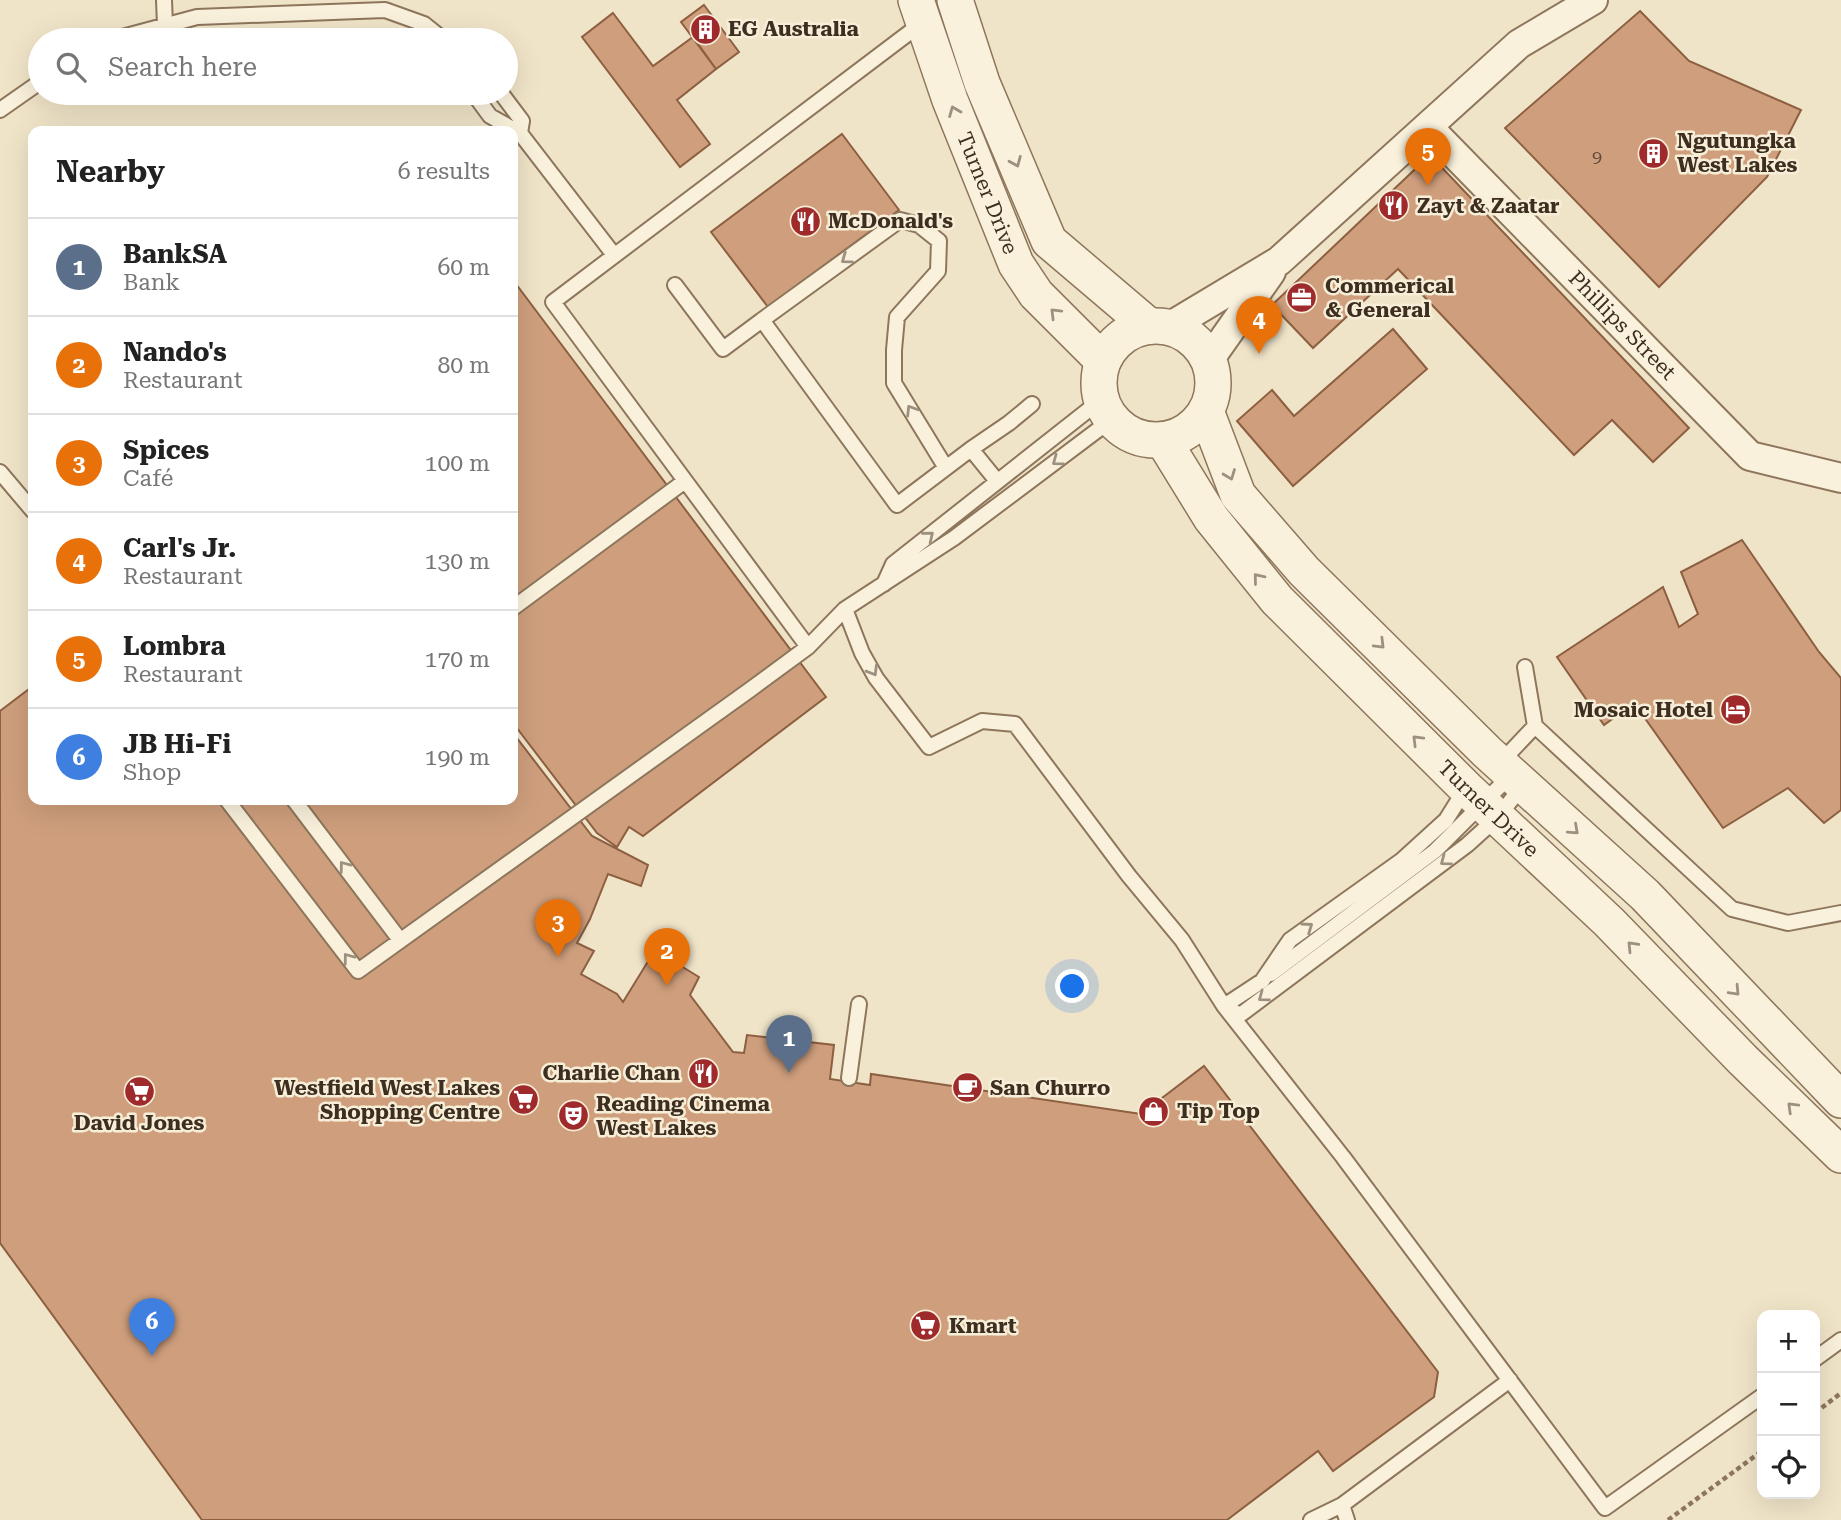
<!DOCTYPE html>
<meta charset="utf-8">
<style>
:root{--surface:#fff;--page:#f6f6f6;--text:#222;--muted:#767676;--line:#e0e0e0;--accent:#d93025}
body{margin:0;font-family:"Roboto Serif",serif;background:var(--page);color:var(--text)}
.controls{position:absolute;right:21px;bottom:21px;display:grid;overflow:hidden;border-radius:14px;box-shadow:0 7px 28px #0002}
.controls button{width:63px;height:63px;display:grid;place-items:center;padding:0;border:0;border-bottom:2px solid var(--line);background:var(--surface);color:var(--text);font:35px sans-serif}
.you{position:absolute;left:1073px;top:987px;width:24px;height:24px;margin:-18px;border:5px solid #fff;border-radius:50%;background:#1a73e8;box-shadow:0 0 0 10px #1a73e833}
.badge{display:grid;place-items:center;width:46px;height:46px;border-radius:50%;background:var(--accent);color:#fff;font-size:23px;font-weight:700}
.pin{position:absolute;translate:-50% -58px;filter:drop-shadow(0 2px 4px #0008)}
.pin::after{content:'';position:absolute;top:37px;width:24px;height:21px;background:inherit;clip-path:polygon(0 0,100% 0,50% 100%)}
.list{margin:0;padding:0;list-style:none}
h2{display:flex;justify-content:space-between;align-items:center;height:91px;margin:0;padding:0 28px;font-size:30px}
h2 small{font-size:23px;font-weight:400;color:var(--muted)}
.list li{display:grid;grid-template-columns:46px 1fr auto;gap:21px;align-items:center;box-sizing:border-box;height:98px;padding:0 28px;border-top:2px solid var(--line)}
.list b{display:block;font-size:26px;white-space:nowrap}
.list p{margin:0;font-size:23px;white-space:nowrap;color:var(--muted)}
.list em{font-size:23px;font-style:normal;color:var(--muted)}
.icon{flex:none;width:38px;height:38px;fill:none;stroke:currentColor;stroke-width:2;stroke-linecap:round;stroke-linejoin:round}
.map{position:relative;flex:none;width:1841px;height:1520px;overflow:hidden}
.search{position:absolute;background:var(--surface);box-shadow:0 7px 28px #0002;left:28px;top:28px;width:490px;height:77px;display:flex;align-items:center;gap:18px;box-sizing:border-box;padding:0 24px;border-radius:38px;color:var(--muted);font-size:26px}
.panel{position:absolute;background:var(--surface);box-shadow:0 7px 28px #0002;left:28px;top:126px;width:490px;height:679px;border-radius:14px}
.map>svg:first-child{display:block}
.building{fill:#cf9f7d;stroke:#8d5f41;stroke-width:2}
.lines{fill:none;stroke-linecap:round;stroke-linejoin:round}
.service-casing{stroke:#8d765c;stroke-width:18}
.minor-casing{stroke:#8d765c;stroke-width:32}
.tertiary-casing{stroke:#8d765c;stroke-width:38}
.path{stroke:#8d765c;stroke-width:4.5;stroke-dasharray:5 3.5;stroke-linecap:butt}
.service{stroke:#faf1dc;stroke-width:14}
.minor{stroke:#faf1dc;stroke-width:28}
.tertiary{stroke:#faf1dc;stroke-width:35}
.oneway{stroke:#9c907e}
.labels{text-anchor:middle;stroke-width:5;stroke-linejoin:round;paint-order:stroke}
.number-label{font-size:18px;fill:#624a37}
.poi-label{font-size:21px;font-weight:bold;fill:#3d2e20;stroke:#f7eed8;text-anchor:start}
.street-label{font-size:21px;fill:#3d2e20;stroke:#f7eed8}
</style>
<div class="map">
<svg width="1841" height="1520" viewBox="0 0 1841 1520">
<rect width="100%" height="100%" fill="#f0e4c8"/>
<path class="building" d="M704,5l35,47 -23,17 -35,-47z
M1640,11l49,50 112,49 -34,67 -108,110 -154,-159z
M613,13l40,53 40,-29 23,32 -39,31 33,44 -30,23 -98,-130z
M842,134l57,76 -131,97 -57,-75z
M1430,155l259,273 -36,34 -41,-42 -38,35 -176,-186 -85,79 -41,-43z
M513,280l313,417 -183,139 -14,-9 -12,20 -20,-14 -84,-110z
M1393,329l34,40 -134,117 -56,-65 35,-31 22,26z
M1742,540l77,112 22,26v132l-17,13 -36,-35 -65,40 -89,-125 -30,22 -47,-68 106,-70 16,40 19,-13 -17,-42z
M33,686v114h480v-67l79,103 56,29 -7,21 -33,-12 -18,45 -13,24 17,8 -13,23 36,20 6,8 32,-52 44,27 -9,18 43,57 11,1 3,-18 87,10 -4,34 40,6 1,-11 270,40 63,-48 234,306 -4,25 -101,74 -15,-20 -91,69h-1025l-202,-277v-532z"/>
<g class="lines">
<defs>
<path id="service" d="M164,0l1,25
M111,40l86,-23 188,-7 39,14 20,16
M473,93l17,23 30,17 94,122
M501,93l21,28 -2,12
M0,110l40,-28
M675,285l48,64 39,-29 135,185 74,-56 26,32
M762,320l138,-100 19,5 20,16 -1,30 -41,46 -3,33v33l52,85
M971,449l38,-26 23,-19
M0,472l33,39
M884,584l9,-20 208,-164
M513,608l172,-127
M845,609l17,44 14,25 53,69 53,-26 33,3 114,152 53,64 42,66 119,151 262,351 157,-112
M808,647l-255,-345 369,-279
M1525,667l10,59 197,183 56,14 53,-10
M1500,763l35,-37
M227,800l131,171 393,-282 57,-42 37,-38 109,-71 157,-118
M294,800l106,140
M1271,974l164,-123 76,-76
M1224,1006l38,-25 28,-41 112,-80 44,-40 20,-32
M1226,1007l14,8 227,-170 31,-28 25,-32
M849,1078l10,-74
M1815,1359l26,-19
M1311,1520l31,-15
M1347,1520l-5,-15 168,-125"/>
<g id="minor">
<path id="s1" d="M1429,128l321,328 91,22"/>
<path d="M1169,327l110,-66 240,-217 74,-44"/>
<path d="M1209,360l62,-88"/>
</g>
<g id="tertiary">
<path id="s2" d="M916,0l34,100 66,164 20,30 67,67"/>
<path d="M955,0l27,83 67,158 100,85"/>
<circle cx="1156" cy="383" r="57"/>
<path d="M1206,411l32,84 66,76 183,181 158,143 196,205"/>
<path id="s3" d="M1163,440l48,78 66,82 189,188 143,134 134,138 98,95"/>
</g>
</defs>
<use href="#service" class="service-casing"/>
<use href="#minor" class="minor-casing"/>
<use href="#tertiary" class="tertiary-casing"/>
<path class="path" d="M1815,1413l26,-20
M1668,1520l94,-69"/>
<use href="#service" class="service"/>
<use href="#minor" class="minor"/>
<use href="#tertiary" class="tertiary"/>
</g>
<defs><path id="oneway-chevron" d="M-2-3.5L2.5 0L-2 3.5" fill="none" stroke-width="1.6" stroke-linecap="round" stroke-linejoin="round" transform="scale(1.75)"/></defs>
<g class="oneway">
<use href="#oneway-chevron" transform="translate(954 111) rotate(-112)"/>
<use href="#oneway-chevron" transform="translate(1016 162) rotate(67)"/>
<use href="#oneway-chevron" transform="translate(846 259) rotate(144)"/>
<use href="#oneway-chevron" transform="translate(1055 313) rotate(-135)"/>
<use href="#oneway-chevron" transform="translate(911 410) rotate(-122)"/>
<use href="#oneway-chevron" transform="translate(1057 461) rotate(143)"/>
<use href="#oneway-chevron" transform="translate(1230 475) rotate(69)"/>
<use href="#oneway-chevron" transform="translate(929 536) rotate(-39)"/>
<use href="#oneway-chevron" transform="translate(1258 578) rotate(-129)"/>
<use href="#oneway-chevron" transform="translate(1380 644) rotate(45)"/>
<use href="#oneway-chevron" transform="translate(873 671) rotate(59)"/>
<use href="#oneway-chevron" transform="translate(1417 740) rotate(-135)"/>
<use href="#oneway-chevron" transform="translate(1574 830) rotate(42)"/>
<use href="#oneway-chevron" transform="translate(1445 861) rotate(143)"/>
<use href="#oneway-chevron" transform="translate(344 866) rotate(-127)"/>
<use href="#oneway-chevron" transform="translate(1308 927) rotate(-35)"/>
<use href="#oneway-chevron" transform="translate(1632 946) rotate(-134)"/>
<use href="#oneway-chevron" transform="translate(348 958) rotate(-127)"/>
<use href="#oneway-chevron" transform="translate(1735 991) rotate(47)"/>
<use href="#oneway-chevron" transform="translate(1263 997) rotate(143)"/>
<use href="#oneway-chevron" transform="translate(1792 1107) rotate(-136)"/>
</g>
<defs>
<symbol id="building-disc" viewBox="-11 -11 22 22"><circle r="9.5" fill="#9e2a2b" stroke="#f7eed8"/><path d="M-4-6H4V6H1V3H-1V6H-4ZM-2.5-4.3h1.7v1.8h-1.7ZM.8-4.3h1.7v1.8H.8ZM-2.5-1h1.7V.8h-1.7ZM.8-1h1.7V.8H.8Z" fill="#fff"/></symbol>
<symbol id="restaurant-disc" viewBox="-11 -11 22 22"><circle r="9.5" fill="#9e2a2b" stroke="#f7eed8"/><path d="M-5-6h1v4h1v-4h1v4h1v-4h1v5L-1.5 .5V6h-2V.5L-5-1ZM5-6V6H3V1.5H1.5Q1.5-4 5-6Z" fill="#fff"/></symbol>
<symbol id="office-disc" viewBox="-11 -11 22 22"><circle r="9.5" fill="#9e2a2b" stroke="#f7eed8"/><path d="M-6-3h4V-5.5h4V-3h4V5H-6ZM-1-4.5V-3h2v-1.5ZM-6 0V1H6V0Z" fill="#fff"/></symbol>
<symbol id="hotel-disc" viewBox="-11 -11 22 22"><circle r="9.5" fill="#9e2a2b" stroke="#f7eed8"/><path d="M-6-4.5h1.5V1H6V5H4.5V3h-9V5H-6ZM-4 0a1.8 1.8 0 1 1 3.6 0ZM.5 0V-2.5h3Q6-2.5 6 0Z" fill="#fff"/></symbol>
<symbol id="cafe-disc" viewBox="-11 -11 22 22"><circle r="9.5" fill="#9e2a2b" stroke="#f7eed8"/><path d="M-5.5-4.5H6V0H3Q3 3.5 0 3.5H-2.5Q-5.5 3.5-5.5 0ZM3-3.2v2h1.7v-2ZM-6 4.5H4V6H-6Z" fill="#fff"/></symbol>
<symbol id="supermarket-disc" viewBox="-11 -11 22 22"><circle r="9.5" fill="#9e2a2b" stroke="#f7eed8"/><path d="M-6-5.5h2.5l.6 2H6L4.5 2H-2.5L-4.4-4H-6ZM-1.5 3.2a1.3 1.3 0 1 0 .1 0ZM3 3.2a1.3 1.3 0 1 0 .1 0Z" fill="#fff"/></symbol>
<symbol id="shop-disc" viewBox="-11 -11 22 22"><circle r="9.5" fill="#9e2a2b" stroke="#f7eed8"/><path d="M-5-2.5h2.3a2.7 3.5 0 0 1 5.4 0H5L5.5 6h-11ZM-1.5-2.5h3a1.5 2.3 0 0 0-3 0Z" fill="#fff"/></symbol>
<symbol id="theatre-disc" viewBox="-11 -11 22 22"><circle r="9.5" fill="#9e2a2b" stroke="#f7eed8"/><path d="M-5-5.5Q0-4 5-5.5V0Q5 5 0 6Q-5 5-5 0ZM-3.3-2.5H-1v1.5H-3.3ZM1-2.5H3.3v1.5H1ZM-2.8 1Q0 5.5 2.8 1Z" fill="#fff"/></symbol>
</defs>
<g fill-rule="evenodd">
<use href="#building-disc" x="688" y="12" width="35" height="35"/>
<use href="#building-disc" x="1636" y="136" width="35" height="35"/>
<use href="#restaurant-disc" x="1376" y="188" width="35" height="35"/>
<use href="#restaurant-disc" x="788" y="204" width="35" height="35"/>
<use href="#office-disc" x="1284" y="280" width="35" height="35"/>
<use href="#hotel-disc" x="1718" y="692" width="35" height="35"/>
<use href="#restaurant-disc" x="686" y="1056" width="35" height="35"/>
<use href="#cafe-disc" x="950" y="1070" width="35" height="35"/>
<use href="#supermarket-disc" x="122" y="1074" width="35" height="35"/>
<use href="#supermarket-disc" x="506" y="1082" width="35" height="35"/>
<use href="#shop-disc" x="1136" y="1094" width="35" height="35"/>
<use href="#theatre-disc" x="556" y="1098" width="35" height="35"/>
<use href="#supermarket-disc" x="908" y="1308" width="35" height="35"/>
</g>
<g class="labels">
<g class="number-label">
<text x="1597" y="163">9</text>
</g>
<g class="poi-label">
<text x="728" y="36">EG Australia</text>
<text x="1677" y="148">Ngutungka<tspan x="1677" dy="24">West Lakes</tspan></text>
<text x="1417" y="213">Zayt &amp; Zaatar</text>
<text x="828" y="228">McDonald's</text>
<text x="1325" y="293">Commerical<tspan x="1325" dy="24">&amp; General</tspan></text>
<text x="1713" y="717" text-anchor="end">Mosaic Hotel</text>
<text x="680" y="1080" text-anchor="end">Charlie Chan</text>
<text x="500" y="1095" text-anchor="end">Westfield West Lakes<tspan x="500" dy="24">Shopping Centre</tspan></text>
<text x="990" y="1095">San Churro</text>
<text x="596" y="1111">Reading Cinema<tspan x="596" dy="24">West Lakes</tspan></text>
<text x="1177" y="1118">Tip Top</text>
<text x="139" y="1130" text-anchor="middle">David Jones</text>
<text x="949" y="1333">Kmart</text>
</g>
<g class="street-label">
<text dy="7" stroke="none"><textPath href="#s2" startOffset="206">Turner Drive</textPath></text>
<text dy="7" stroke="none"><textPath href="#s1" startOffset="276">Phillips Street</textPath></text>
<text dy="7" stroke="none"><textPath href="#s3" startOffset="494">Turner Drive</textPath></text>
</g>
</g>
</svg>
<div class="controls">
<button>+</button>
<button>−</button>
<button><svg class="icon" aria-label="locate" viewBox="0 0 24 24"><circle cx="12" cy="12" r="6"/><path d="M12 2v4M12 18v4M2 12h4M18 12h4"/></svg></button>
</div>
<div class="you"></div>
<div class="pin badge" style="left:789px;top:1073px;background:#5c6f8a">1</div>
<div class="pin badge" style="left:667px;top:986px;background:#e8710a">2</div>
<div class="pin badge" style="left:558px;top:957px;background:#e8710a">3</div>
<div class="pin badge" style="left:1259px;top:354px;background:#e8710a">4</div>
<div class="pin badge" style="left:1428px;top:186px;background:#e8710a">5</div>
<div class="pin badge" style="left:152px;top:1356px;background:#3f7fe0">6</div>
<div class="search"><svg class="icon" aria-label="search" viewBox="0 0 24 24"><circle cx="10" cy="10" r="6"/><path d="M15 15l6 6"/></svg>Search here</div>
<section class="panel">
<h2>Nearby<small>6 results</small></h2>
<ul class="list">
<li><span class="badge" style="background:#5c6f8a">1</span><div><b>BankSA</b><p>Bank</p></div><em>60 m</em></li>
<li><span class="badge" style="background:#e8710a">2</span><div><b>Nando's</b><p>Restaurant</p></div><em>80 m</em></li>
<li><span class="badge" style="background:#e8710a">3</span><div><b>Spices</b><p>Café</p></div><em>100 m</em></li>
<li><span class="badge" style="background:#e8710a">4</span><div><b>Carl's Jr.</b><p>Restaurant</p></div><em>130 m</em></li>
<li><span class="badge" style="background:#e8710a">5</span><div><b>Lombra</b><p>Restaurant</p></div><em>170 m</em></li>
<li><span class="badge" style="background:#3f7fe0">6</span><div><b>JB Hi-Fi</b><p>Shop</p></div><em>190 m</em></li>
</ul>
</section>
</div>
